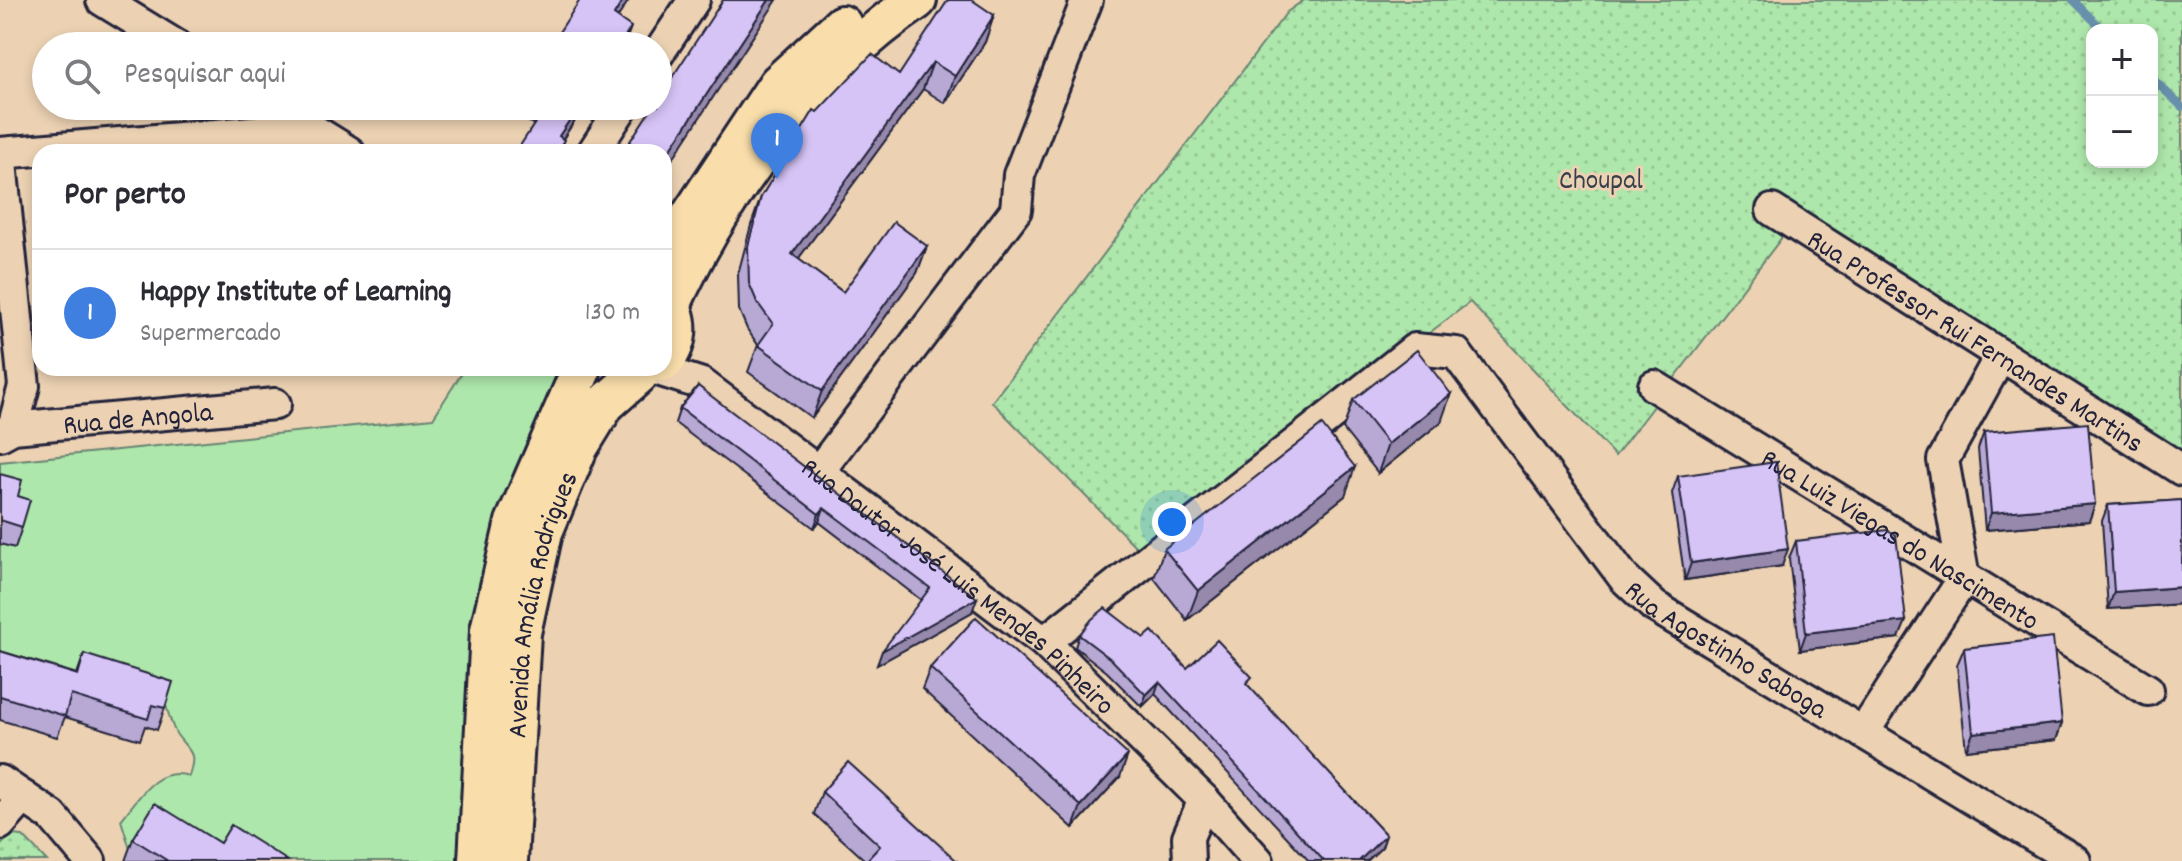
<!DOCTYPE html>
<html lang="pt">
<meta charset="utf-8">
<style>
:root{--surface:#fff;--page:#f7f7f7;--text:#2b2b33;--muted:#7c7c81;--line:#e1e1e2;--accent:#0f766e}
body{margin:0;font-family:Dekko,sans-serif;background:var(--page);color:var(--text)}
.controls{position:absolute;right:24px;top:24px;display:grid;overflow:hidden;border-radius:16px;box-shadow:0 4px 12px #0003}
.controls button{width:72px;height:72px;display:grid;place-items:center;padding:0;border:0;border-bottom:2px solid var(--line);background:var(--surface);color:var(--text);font:40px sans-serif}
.you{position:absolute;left:1172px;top:522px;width:28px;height:28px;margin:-20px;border:6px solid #fff;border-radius:50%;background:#1a73e8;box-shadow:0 0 0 12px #1a73e833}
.badge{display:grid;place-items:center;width:52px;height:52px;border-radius:50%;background:var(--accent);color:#fff;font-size:26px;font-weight:700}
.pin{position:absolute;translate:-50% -66px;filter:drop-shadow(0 2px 4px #0008)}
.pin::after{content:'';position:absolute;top:42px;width:28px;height:24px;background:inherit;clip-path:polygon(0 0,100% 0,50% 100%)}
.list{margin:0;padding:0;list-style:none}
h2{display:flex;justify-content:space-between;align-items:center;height:104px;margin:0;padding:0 32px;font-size:34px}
h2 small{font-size:26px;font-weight:400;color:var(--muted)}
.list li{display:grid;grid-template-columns:52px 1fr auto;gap:24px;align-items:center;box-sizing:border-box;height:128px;padding:0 32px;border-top:2px solid var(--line)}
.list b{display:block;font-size:30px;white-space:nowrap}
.list p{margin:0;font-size:26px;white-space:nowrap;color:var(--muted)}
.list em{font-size:26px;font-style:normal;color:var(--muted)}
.icon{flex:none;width:44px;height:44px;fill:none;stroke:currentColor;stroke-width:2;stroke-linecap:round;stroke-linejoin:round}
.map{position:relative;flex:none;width:2182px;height:861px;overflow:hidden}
.search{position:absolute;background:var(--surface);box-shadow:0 4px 12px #0003;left:32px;top:32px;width:640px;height:88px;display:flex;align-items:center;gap:20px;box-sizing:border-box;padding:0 28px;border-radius:44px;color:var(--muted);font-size:30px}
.panel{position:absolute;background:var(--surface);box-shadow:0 4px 12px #0003;left:32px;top:144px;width:640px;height:232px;border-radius:24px}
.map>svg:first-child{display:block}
.grass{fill:#aee7ab;stroke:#688473;stroke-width:2}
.park{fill:url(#park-dots);stroke:#688473;stroke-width:2;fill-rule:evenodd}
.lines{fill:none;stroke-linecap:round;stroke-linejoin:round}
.stream{stroke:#6790ac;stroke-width:8}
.minor-casing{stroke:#22223b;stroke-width:36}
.major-casing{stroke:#22223b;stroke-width:44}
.minor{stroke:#ecd2b3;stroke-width:30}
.major{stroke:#f9deab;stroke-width:38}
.wall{fill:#b8a9d4;stroke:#22223b;stroke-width:2}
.shaded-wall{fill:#9689ac;stroke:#22223b;stroke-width:2}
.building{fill:#d6c4f6;stroke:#22223b;stroke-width:2}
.labels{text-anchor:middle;stroke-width:6;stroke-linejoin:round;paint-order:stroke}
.park-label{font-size:28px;fill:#37404c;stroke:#ecd2b3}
.street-label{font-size:28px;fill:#22223b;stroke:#ecd2b3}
</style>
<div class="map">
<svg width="2182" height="861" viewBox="0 0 2182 861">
<defs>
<pattern id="park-dots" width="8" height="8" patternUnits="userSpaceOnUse" patternTransform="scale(2)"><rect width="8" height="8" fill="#aee7ab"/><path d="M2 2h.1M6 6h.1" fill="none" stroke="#95c694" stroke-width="1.8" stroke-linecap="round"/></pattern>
</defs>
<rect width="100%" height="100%" fill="#ecd2b3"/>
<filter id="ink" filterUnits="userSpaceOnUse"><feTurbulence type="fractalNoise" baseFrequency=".0125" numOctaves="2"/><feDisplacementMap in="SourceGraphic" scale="16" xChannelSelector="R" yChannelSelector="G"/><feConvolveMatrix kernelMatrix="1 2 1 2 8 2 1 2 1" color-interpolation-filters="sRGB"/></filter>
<g filter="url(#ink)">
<path class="grass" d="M465,368h96l-46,101 -37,132 -16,260h-216l-115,-9 -10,-32c19,-23 35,-54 68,-44 8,-25 1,-23 -12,-41 -6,-9 -8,-22 -12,-32l-165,-28v-213l433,-44z"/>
<path class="park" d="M1304,0h878v451l-380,-240 -187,245 -145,-154 -329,250 -149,-150 295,-390zM2092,30h60v132h-60z
M11,835l12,1 24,25h-47v-15z"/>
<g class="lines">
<path class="stream" d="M2073,0l30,30
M2152,78l30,29"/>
<defs>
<g id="minor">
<path d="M102,0l75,46"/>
<path d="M658,54l36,-54"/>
<path d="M275,106l74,46"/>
<path d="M593,152l30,-46"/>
<path d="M0,153l309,-26"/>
<path d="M0,153l24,233 -11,42"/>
<path id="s1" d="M1772,210l410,260"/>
<path id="s2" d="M655,369l47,15 342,258 160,158 54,61"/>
<path id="s3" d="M1654,386l494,304"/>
<path id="s4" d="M0,435l13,-7 262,-24"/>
<path d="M819,471l197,-261 3,-35 68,-175"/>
<path id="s5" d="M1044,642l371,-293 41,4 168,225 30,28 421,255"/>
<path d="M1863,733l101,-155 -21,-118 58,-105"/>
<path d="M0,781l52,35 38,45"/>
<path d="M0,824l24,-27"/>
<path d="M1189,861l-1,-24 16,-37"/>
</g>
<g id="major">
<path d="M664,249l12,-11 102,-154 64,-59"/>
<path d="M664,297c17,20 16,44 0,65"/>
<path d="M671,305c53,-116 139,-232 246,-305"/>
<path d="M478,861l12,-231 25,-108 67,-154"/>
<path id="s6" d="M508,861l13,-228 22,-101 35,-84 27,-44 33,-29"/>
</g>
</defs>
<use href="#minor" class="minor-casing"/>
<use href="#major" class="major-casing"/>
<use href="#minor" class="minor"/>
<use href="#major" class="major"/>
</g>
<path class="wall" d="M994,15l-9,27 -40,61 -22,-14 -125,170 45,33 84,-46 -10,27 -105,145 -64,-46 10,-27 -11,-16 -8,-19 -1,-36 13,-49 10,-28 56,-85 82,-37z
M514,106h70l-21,33 1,1 -4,11 -26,-26 -22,-14z
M698,386l274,226 -95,53 44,-65 -102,-78 -5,6 -139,-105 5,-15z
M1353,400l88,22 -63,51 -35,-44z
M1984,432l111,72 -6,17 -104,9 -7,-81z
M0,474l18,22 4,31 -7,21 -15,-4z
M1678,476l104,90 -97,14 -13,-87z
M1345,496l-158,124 -33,-42 10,-29z
M2182,500v104l-74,5 -6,-88 6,-16z
M1796,541l103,97 -99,12 -11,-92z
M1079,635l65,3 43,30 61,18 138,149 -4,12 -15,14h-58l-154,-167 -13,13 -35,-35 -32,-25z
M1964,648l98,75 -6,17 -90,10 -9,-85z
M0,651l77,23 7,-20 81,54 -8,22 -12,-4 -5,14 -75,-23 -8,20 -57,-17z
M930,668l190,109 -47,51 -151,-139z
M822,792l135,69h-91l-52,-47z
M133,839l87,4 68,18h-163z"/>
<path class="shaded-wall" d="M623,0h6l-22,34 7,-19z
M769,0h8l-113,172v-13z
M994,15l-9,27 -40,61 10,-27z
M631,27l-7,19h-5z
M933,62l-10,27 -141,192 10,-27z
M579,106h5l-30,46 5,-16z
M927,246l-10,27 -105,145 10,-27z
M1451,394l-10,28 -63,51 10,-29z
M1355,467l-10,29 -158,124 11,-29z
M2095,504l-6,17 -104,9 6,-17z
M824,508l-5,14 -5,6 5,-14z
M1788,549l-6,17 -97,14 6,-17z
M2182,587v17l-74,5 6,-17z
M977,598l-5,14 -95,53 5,-14z
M1906,621l-7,17 -99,12 6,-17z
M1159,682l-4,12 -13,13 4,-12z
M2062,723l-6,17 -90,10 7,-17z
M1128,755l-8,22 -47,51 8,-22z
M1386,835l-4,12 -15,14h-8z"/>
<path class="building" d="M580,0h43l-9,15 17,12 -12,19h-69z
M723,0h46l-105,159v-7h-41l30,-46h5v-7z
M948,0h24l22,15 -39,61 -22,-14 -141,192 51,38 51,-70 33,24 -105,145 -64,-46 15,-21 -16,-22 -8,-19 -1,-37 13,-49 53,-87 3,2 55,-58 27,21z
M540,106h39l-20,30 5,4 -6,10 3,2h-45l28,-43z
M1417,350l34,44 -63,50 -35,-44z
M698,386l279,212 -95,53 48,-63 -106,-80 -5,6 -139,-106z
M2088,423l7,81 -104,9 -7,-81z
M1322,425l33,42 -157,124 -34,-42z
M1776,462l12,87 -97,14 -13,-87z
M0,474l22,6 -4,16 12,4 -8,27 -22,-7z
M2182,500v87l-68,5 -6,-87z
M1888,530l8,5 10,86 -100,12 -10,-92z
M1105,608l39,30 8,-7 35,37 30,-28 35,37 -6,6 140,152 -27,26h-35l-165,-179 -13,13 -34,-35 -33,-25 13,-16z
M976,617l152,138 -47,51 -151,-138z
M2053,638l9,85 -89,10 -9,-85z
M0,651l78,24 6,-21 89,28 -8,26 -13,-3 -4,14 -77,-24 -6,21 -65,-20z
M848,762l109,99h-91l14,-15 -58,-54z
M155,803l65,40 11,-18 57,36h-120l-35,-22z"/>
</g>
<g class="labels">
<g class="park-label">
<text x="1601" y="188">Choupal</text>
</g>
<g class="street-label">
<text dy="10" stroke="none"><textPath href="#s1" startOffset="242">Rua Professor Rui Fernandes Martins</textPath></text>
<text dy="10" stroke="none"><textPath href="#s4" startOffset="140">Rua de Angola</textPath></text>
<text dy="10" stroke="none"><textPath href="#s3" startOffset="290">Rua Luiz Viegas do Nascimento</textPath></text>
<text dy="10" stroke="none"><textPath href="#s2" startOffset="376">Rua Doutor José Luis Mendes Pinheiro</textPath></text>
<text dy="10" stroke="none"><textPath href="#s6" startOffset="260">Avenida Amália Rodrigues</textPath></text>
<text dy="10" stroke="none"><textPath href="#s5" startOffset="920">Rua Agostinho Saboga</textPath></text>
</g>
</g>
</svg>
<div class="controls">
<button>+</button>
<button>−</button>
</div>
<div class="you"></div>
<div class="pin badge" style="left:777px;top:179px;background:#3f7fe0">1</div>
<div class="search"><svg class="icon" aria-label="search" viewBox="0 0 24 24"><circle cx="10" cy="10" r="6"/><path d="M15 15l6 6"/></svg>Pesquisar aqui</div>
<section class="panel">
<h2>Por perto<small></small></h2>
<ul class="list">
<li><span class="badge" style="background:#3f7fe0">1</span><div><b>Happy Institute of Learning</b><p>Supermercado</p></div><em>130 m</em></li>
</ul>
</section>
</div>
